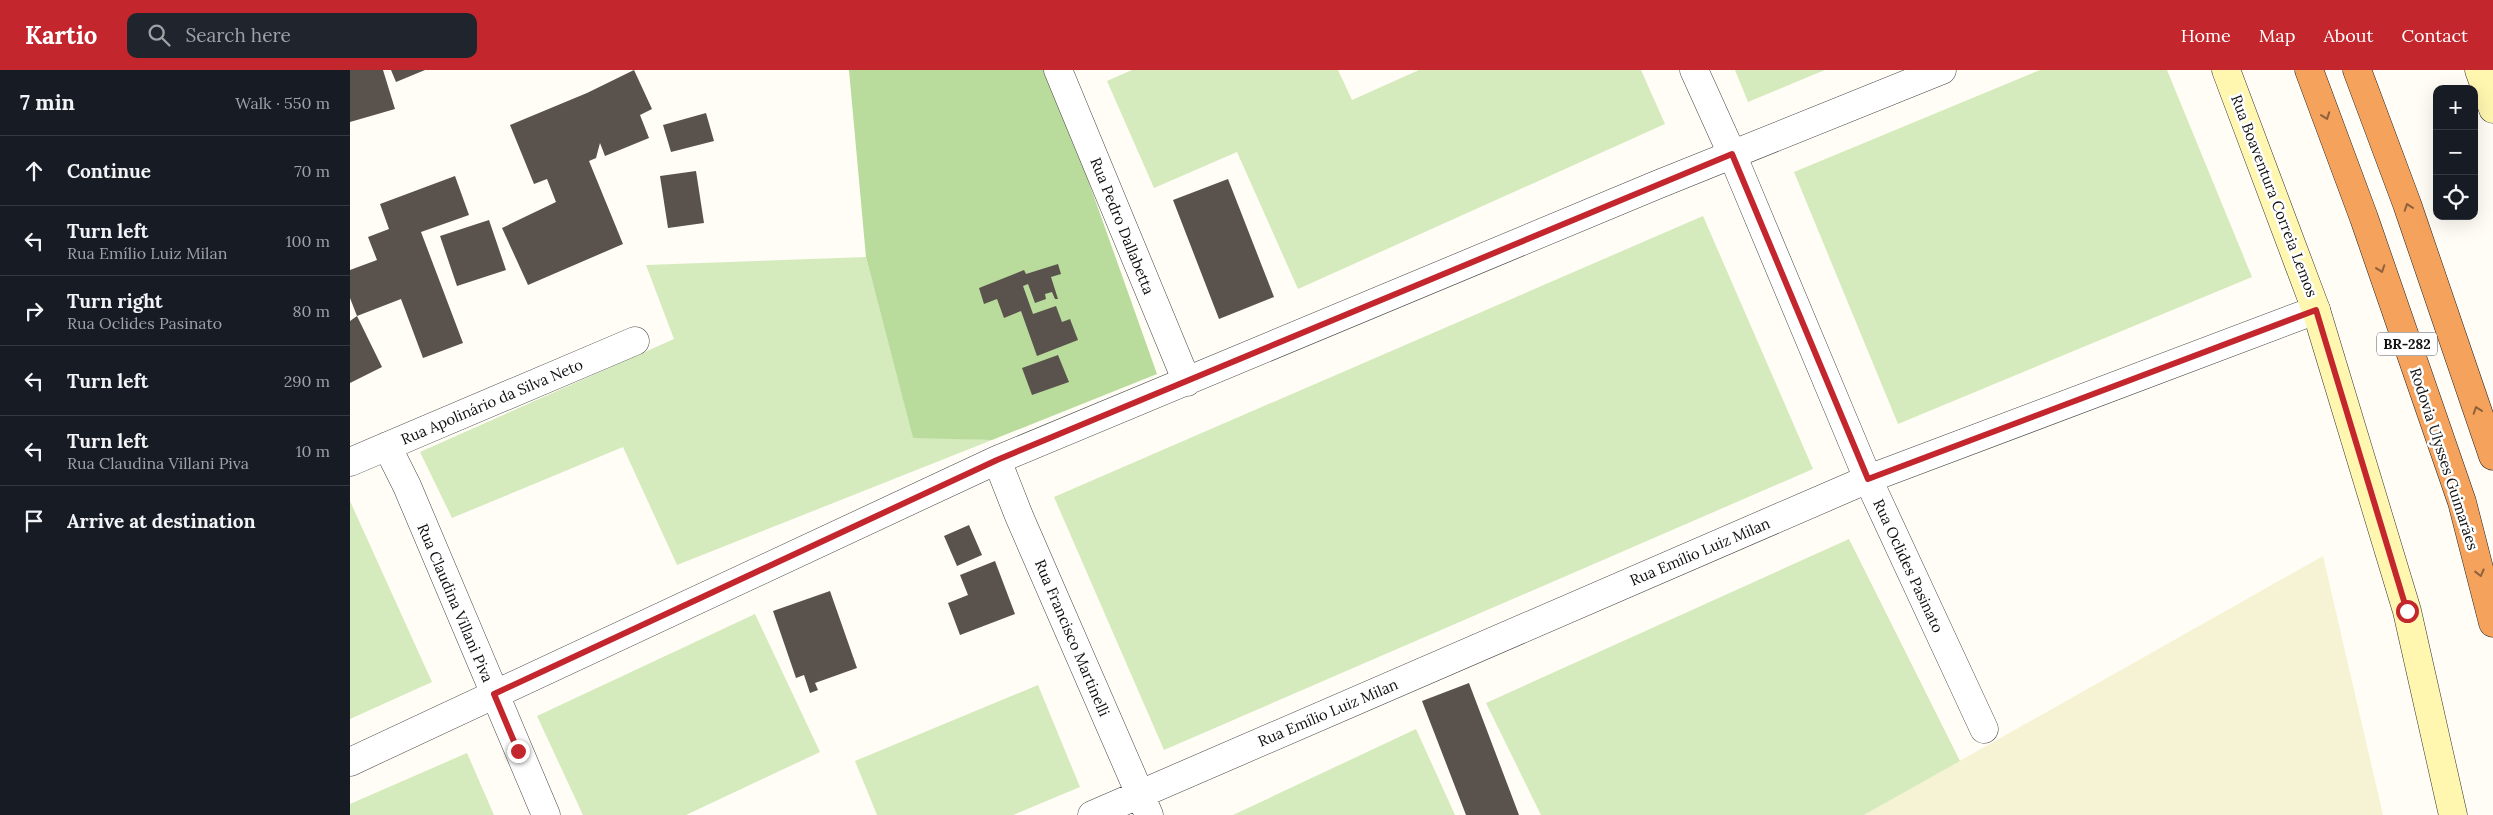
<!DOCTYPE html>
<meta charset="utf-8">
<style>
:root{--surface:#171b24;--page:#20242c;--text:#f1f3f6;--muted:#9ea1a6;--line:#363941;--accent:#c4262e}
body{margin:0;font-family:Lora,serif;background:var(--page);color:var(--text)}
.controls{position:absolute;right:15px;top:15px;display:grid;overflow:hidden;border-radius:10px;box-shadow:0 5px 20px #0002}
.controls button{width:45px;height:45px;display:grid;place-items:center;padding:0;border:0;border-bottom:1px solid var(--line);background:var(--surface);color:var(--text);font:25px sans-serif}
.stop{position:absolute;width:15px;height:15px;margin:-11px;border:4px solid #c4262e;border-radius:50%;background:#fff}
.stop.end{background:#c4262e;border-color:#fff;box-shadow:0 1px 5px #0008}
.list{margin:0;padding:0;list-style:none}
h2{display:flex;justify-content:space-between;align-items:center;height:65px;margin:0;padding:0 20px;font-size:21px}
h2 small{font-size:16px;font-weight:400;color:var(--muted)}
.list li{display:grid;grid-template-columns:32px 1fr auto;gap:15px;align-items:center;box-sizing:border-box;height:70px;padding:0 20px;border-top:1px solid var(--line)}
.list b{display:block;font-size:19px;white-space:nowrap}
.list p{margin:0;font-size:16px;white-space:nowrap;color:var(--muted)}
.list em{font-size:16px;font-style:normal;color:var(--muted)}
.icon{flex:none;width:28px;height:28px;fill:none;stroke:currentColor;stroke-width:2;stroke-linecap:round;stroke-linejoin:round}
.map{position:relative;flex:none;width:2143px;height:745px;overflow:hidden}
header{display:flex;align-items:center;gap:30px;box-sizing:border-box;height:70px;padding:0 25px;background:var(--accent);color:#fff}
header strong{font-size:24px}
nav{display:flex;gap:28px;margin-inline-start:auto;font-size:18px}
.search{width:350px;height:45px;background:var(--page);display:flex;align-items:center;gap:12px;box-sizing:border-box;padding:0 18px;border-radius:10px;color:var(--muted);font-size:19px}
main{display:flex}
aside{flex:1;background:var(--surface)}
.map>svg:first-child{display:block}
.farmland{fill:#f6f3d4}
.green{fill:#d5ebbd}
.forest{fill:#b9dc9c}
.building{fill:#5a524d}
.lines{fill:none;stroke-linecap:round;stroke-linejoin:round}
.street-casing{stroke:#444;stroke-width:29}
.secondary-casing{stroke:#333;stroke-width:29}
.highway-casing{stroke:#222;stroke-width:29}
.street{stroke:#fff;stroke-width:28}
.secondary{stroke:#fff6b0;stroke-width:28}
.highway{stroke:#f5a25d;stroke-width:28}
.oneway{stroke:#8e613b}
.route{stroke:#c4262e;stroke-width:6}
.labels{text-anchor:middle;stroke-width:5;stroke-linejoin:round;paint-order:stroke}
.shield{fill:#fff;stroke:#585858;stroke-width:1}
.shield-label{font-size:14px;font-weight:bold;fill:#111}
.street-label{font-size:15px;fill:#111;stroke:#fff}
</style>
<header>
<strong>Kartio</strong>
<div class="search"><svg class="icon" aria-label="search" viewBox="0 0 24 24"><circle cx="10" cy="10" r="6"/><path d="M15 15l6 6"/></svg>Search here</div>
<nav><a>Home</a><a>Map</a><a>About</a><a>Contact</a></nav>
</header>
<main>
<aside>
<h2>7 min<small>Walk · 550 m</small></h2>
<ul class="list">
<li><svg class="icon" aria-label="ahead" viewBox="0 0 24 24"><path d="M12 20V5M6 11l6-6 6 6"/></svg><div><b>Continue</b></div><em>70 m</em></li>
<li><svg class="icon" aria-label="left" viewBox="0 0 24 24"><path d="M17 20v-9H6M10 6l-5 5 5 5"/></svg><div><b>Turn left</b><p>Rua Emílio Luiz Milan</p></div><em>100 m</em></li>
<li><svg class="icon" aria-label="right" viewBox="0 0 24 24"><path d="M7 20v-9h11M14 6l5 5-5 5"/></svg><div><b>Turn right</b><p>Rua Oclides Pasinato</p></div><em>80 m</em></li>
<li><svg class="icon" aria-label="left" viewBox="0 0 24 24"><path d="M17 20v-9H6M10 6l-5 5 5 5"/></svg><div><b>Turn left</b></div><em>290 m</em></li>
<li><svg class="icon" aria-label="left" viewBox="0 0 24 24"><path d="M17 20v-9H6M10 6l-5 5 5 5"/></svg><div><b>Turn left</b><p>Rua Claudina Villani Piva</p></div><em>10 m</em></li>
<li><svg class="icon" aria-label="arrive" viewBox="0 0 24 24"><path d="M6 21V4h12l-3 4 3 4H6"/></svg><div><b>Arrive at destination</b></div></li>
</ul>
</aside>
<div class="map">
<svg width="2143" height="745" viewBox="0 0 2143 745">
<rect width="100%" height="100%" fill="#fffdf5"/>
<path class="farmland" d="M1973,486l60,259h-519z"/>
<path class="green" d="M782,0h206l14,30 67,-30h222l24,54 -367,165 -61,-137 -83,36 -47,-107z
M1385,0h90l-77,32z
M1690,0h127l85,207 -354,147 -104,-252z
M1353,146l110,253 -649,281 -110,-253z
M516,187l47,180 79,3 -315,125 -54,-118 -171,71 -32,-66 254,-113 -28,-74z
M0,431l82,181 -82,37z
M1499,469l111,222 -96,54h-323l-55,-112z
M405,544l65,138 -134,63h-103l-46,-99z
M688,615l42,102 -67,28h-136l-22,-54z
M1066,659l39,86h-222z
M117,683l27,62h-144v-11z"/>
<path class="forest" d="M499,0h200l108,304 -165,66 -79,-2 -47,-181z"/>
<path class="building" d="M0,0h33l12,39 -45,13z
M41,0h34l-29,12z
M284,0l18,39 -12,6 9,23 -44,18 -5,-13 -4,15 -7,3 34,83 -95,41 -26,-57 54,-26 -9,-23 -13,5 -24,-59 77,-32z
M356,43l8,28 -43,11 -8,-27z
M346,101l8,52 -36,5 -8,-52z
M105,106l14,39 -48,17 42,111 -40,15 -22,-59 -44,17 -7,-18v-28l27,-10 -9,-23 21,-8 -9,-25z
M878,109l46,118 -55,22 -46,-119z
M139,150l17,50 -49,16 -17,-50z
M708,194l3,10 -10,3 7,22h-3l-3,-7 -7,2 1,5 -11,4 -7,-19 -5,2 10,28 23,-8 6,16 8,-3 8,21 -41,16 -16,-45 -17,7 -7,-19 -13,5 -5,-16 45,-18 2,4z
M7,246l25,51 -32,16v-62z
M708,285l11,27 -37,13 -10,-27z
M619,455l13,30 -25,11 -13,-30z
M645,491l20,53 -55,21 -12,-32 20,-8 -8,-20z
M480,521l27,77 -42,15 3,7 -8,3 -6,-18 -8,3 -23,-67z
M1119,613l50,132h-53l-44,-114z"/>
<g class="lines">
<defs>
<path id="street" d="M708,0l129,312
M1344,0l38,84 136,325 116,250
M37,376l20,40 139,329
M647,390l22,56 130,299
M0,392l285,-121
M0,692l647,-302 662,-276 283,-114
M742,745l776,-336 448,-169"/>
<path id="secondary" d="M1876,0l90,240 91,301 46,204
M2129,0l14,39"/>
<path id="highway" d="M1959,0l55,148 98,284 31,121
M2007,0l50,134 86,252"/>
</defs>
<use href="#street" class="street-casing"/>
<use href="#secondary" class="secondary-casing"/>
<use href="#highway" class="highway-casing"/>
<use href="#street" class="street"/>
<use href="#secondary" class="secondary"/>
<use href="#highway" class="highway"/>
</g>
<defs><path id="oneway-chevron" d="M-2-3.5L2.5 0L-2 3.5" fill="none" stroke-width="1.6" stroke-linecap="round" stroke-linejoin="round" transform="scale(1.25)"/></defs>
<g class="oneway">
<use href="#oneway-chevron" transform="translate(1976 46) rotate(70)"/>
<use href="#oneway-chevron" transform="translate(2058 137) rotate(-109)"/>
<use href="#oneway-chevron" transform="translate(2031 199) rotate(71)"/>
<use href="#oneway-chevron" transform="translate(2127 340) rotate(-109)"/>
<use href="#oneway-chevron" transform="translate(2130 503) rotate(76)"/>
</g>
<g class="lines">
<path class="route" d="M168,681l-24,-57 503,-234 735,-306 136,325 448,-169 91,301"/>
</g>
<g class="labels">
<rect class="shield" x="2027" y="262.5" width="60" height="23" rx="4"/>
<g class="shield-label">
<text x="2057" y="279">BR-282</text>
</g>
<g class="street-label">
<text transform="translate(1924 126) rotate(69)" y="5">Rua Boaventura Correia Lemos</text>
<text transform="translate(772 156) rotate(68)" y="5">Rua Pedro Dallabetta</text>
<text transform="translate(142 332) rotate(-23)" y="5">Rua Apolinário da Silva Neto</text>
<text transform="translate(2094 389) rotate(72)" y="5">Rodovia Ulysses Guimarães</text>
<text transform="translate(1350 482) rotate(-23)" y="5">Rua Emílio Luiz Milan</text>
<text transform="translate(1558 496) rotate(65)" y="5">Rua Oclides Pasinato</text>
<text transform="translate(105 533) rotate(67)" y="5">Rua Claudina Villani Piva</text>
<text transform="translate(722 568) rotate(67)" y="5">Rua Francisco Martinelli</text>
<text transform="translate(978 643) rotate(-23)" y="5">Rua Emílio Luiz Milan</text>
</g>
</g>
</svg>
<div class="controls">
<button>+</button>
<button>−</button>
<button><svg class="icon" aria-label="locate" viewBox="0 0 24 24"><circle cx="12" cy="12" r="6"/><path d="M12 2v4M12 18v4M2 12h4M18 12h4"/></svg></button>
</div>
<div class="stop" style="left:2057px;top:541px"></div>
<div class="stop end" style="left:168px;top:681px"></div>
</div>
</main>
